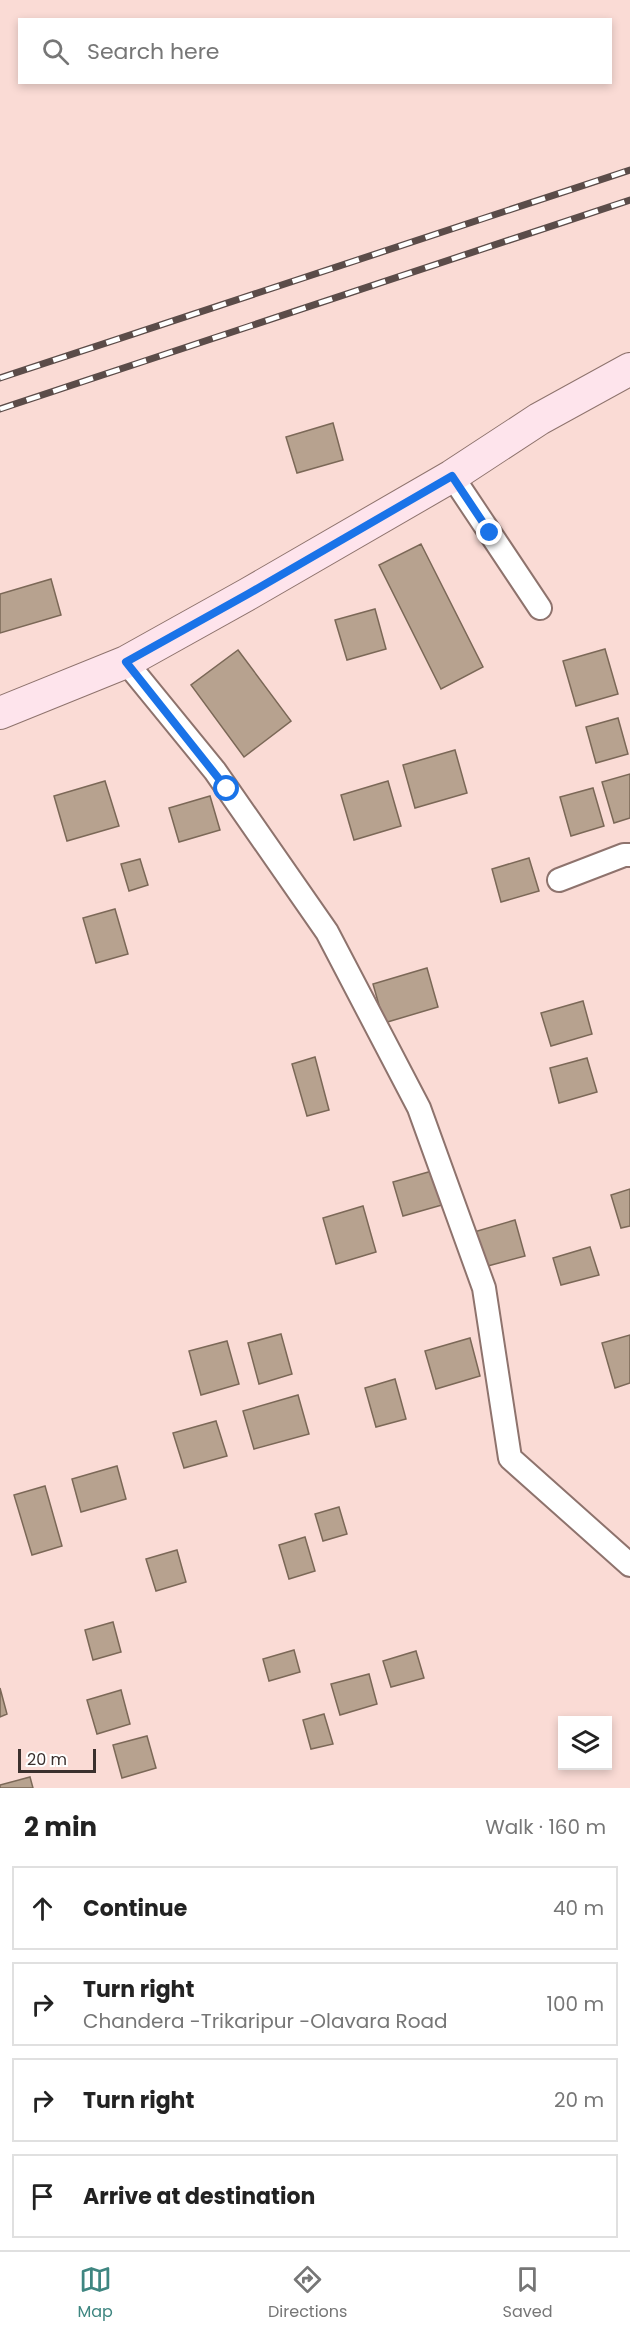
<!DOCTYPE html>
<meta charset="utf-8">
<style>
:root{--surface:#fff;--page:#f2f2f2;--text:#222;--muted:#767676;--line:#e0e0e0;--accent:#3f8681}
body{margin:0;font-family:Poppins,sans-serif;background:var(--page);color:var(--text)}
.controls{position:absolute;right:18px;bottom:18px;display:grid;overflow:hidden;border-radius:0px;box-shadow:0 3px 9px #0003}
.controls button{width:54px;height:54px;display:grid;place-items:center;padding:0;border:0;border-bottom:2px solid var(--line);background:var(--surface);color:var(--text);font:30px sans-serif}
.scale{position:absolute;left:18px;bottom:15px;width:78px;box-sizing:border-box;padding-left:6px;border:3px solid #3b302d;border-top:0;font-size:16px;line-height:21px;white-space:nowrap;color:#3b302d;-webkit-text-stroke:4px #fff;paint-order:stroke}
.stop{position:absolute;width:18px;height:18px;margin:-14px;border:4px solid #1a73e8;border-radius:50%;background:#fff}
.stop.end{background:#1a73e8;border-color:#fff;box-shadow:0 2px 6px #0008}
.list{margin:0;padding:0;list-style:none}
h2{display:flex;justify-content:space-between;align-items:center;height:78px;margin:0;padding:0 24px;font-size:26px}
h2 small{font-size:20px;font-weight:400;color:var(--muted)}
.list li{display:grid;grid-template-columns:39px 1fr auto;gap:18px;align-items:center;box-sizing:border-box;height:84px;margin:0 12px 12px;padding:0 12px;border:2px solid var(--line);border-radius:0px}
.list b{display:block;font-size:22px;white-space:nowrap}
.list p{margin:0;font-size:20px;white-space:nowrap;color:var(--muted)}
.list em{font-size:20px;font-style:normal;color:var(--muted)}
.icon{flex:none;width:33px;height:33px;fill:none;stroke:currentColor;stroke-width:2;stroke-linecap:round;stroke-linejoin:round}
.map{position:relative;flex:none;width:630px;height:1788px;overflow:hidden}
.search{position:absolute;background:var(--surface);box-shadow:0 3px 9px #0003;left:18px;right:18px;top:18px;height:66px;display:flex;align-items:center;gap:15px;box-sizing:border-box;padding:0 21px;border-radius:0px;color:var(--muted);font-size:22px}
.sheet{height:462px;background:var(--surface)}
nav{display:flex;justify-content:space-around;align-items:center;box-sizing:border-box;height:84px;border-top:2px solid var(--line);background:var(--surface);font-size:16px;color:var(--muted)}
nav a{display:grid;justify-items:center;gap:3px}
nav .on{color:var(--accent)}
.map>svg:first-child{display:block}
.building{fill:#b7a28f;stroke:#7b6857;stroke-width:1.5}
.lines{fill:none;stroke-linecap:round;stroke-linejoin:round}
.minor-casing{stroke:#8e736d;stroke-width:26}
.secondary-casing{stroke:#8e736d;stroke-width:34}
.minor{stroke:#fff;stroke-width:22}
.secondary{stroke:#fee4ec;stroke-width:32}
.rail-casing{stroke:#5b4c49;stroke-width:7}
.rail{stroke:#fff;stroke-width:4.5;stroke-dasharray:14;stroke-linecap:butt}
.route{stroke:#1a73e8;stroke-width:8}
</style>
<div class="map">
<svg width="630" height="1788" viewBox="0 0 630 1788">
<rect width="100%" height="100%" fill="#fadbd5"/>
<path class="building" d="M333,423l10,37 -46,13 -11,-36z
M421,544l62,123 -42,22 -62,-124z
M51,579l10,36 -61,18v-39z
M375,609l11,40 -39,11 -12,-40z
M605,649l13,45 -42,12 -13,-45z
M238,650l53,71 -47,36 -53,-72z
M618,718l10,36 -32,9 -10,-36z
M455,750l12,43 -52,15 -12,-43z
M630,774v44l-16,5 -12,-41z
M105,781l14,45 -52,15 -13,-45z
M388,781l13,45 -47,14 -13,-45z
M593,788l11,38 -33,10 -11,-39z
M210,796l10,34 -41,12 -10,-34z
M529,858l10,33 -38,11 -9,-33z
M140,859l8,26 -19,6 -8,-27z
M115,909l13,45 -32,9 -13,-45z
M427,968l11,39 -54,16 -11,-39z
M583,1001l9,33 -41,12 -10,-33z
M315,1057l14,53 -22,6 -15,-52z
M587,1058l10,34 -38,11 -9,-35z
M432,1171l10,34 -39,11 -10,-34z
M630,1189v37l-9,2 -10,-33z
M363,1206l13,46 -40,12 -13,-46z
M515,1220l10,36 -41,11 -10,-35z
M590,1247l9,28 -38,10 -8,-27z
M281,1334l11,40 -33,10 -11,-41z
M630,1335v48l-15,5 -13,-45z
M470,1338l10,38 -44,13 -11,-38z
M227,1341l12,43 -38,11 -12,-44z
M395,1379l11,40 -30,8 -11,-39z
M298,1395l11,39 -55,15 -11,-38z
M216,1421l11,35 -43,12 -11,-35z
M117,1466l9,33 -45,13 -9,-33z
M45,1486l17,60 -30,9 -18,-60z
M339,1507l8,27 -24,7 -8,-27z
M305,1537l10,34 -26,8 -10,-34z
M177,1550l9,32 -30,9 -10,-32z
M113,1622l8,30 -28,8 -8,-30z
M294,1650l6,22 -31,9 -6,-22z
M416,1651l8,27 -33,9 -8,-26z
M369,1674l8,30 -37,11 -9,-31z
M0,1688l7,26 -7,3z
M121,1690l9,34 -33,10 -10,-34z
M324,1714l9,30 -22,5 -8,-29z
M147,1736l9,32 -34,10 -9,-33z
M30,1777l3,11h-33v-3z"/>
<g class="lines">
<defs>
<path id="minor" d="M452,476l88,132
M126,662l89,109 112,161 92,176 65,180 26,170 120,107
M559,880l65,-25h6"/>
<path id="secondary" d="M0,713l126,-51 122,-68 204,-118 87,-57 91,-50"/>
</defs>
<use href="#minor" class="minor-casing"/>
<use href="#secondary" class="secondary-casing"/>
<use href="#minor" class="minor"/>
<use href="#secondary" class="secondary"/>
<defs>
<path id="rail" d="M0,378l630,-208
M0,409l630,-209"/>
</defs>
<use href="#rail" class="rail-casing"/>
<use href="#rail" class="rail"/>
</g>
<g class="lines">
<path class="route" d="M227,789l-101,-127 122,-68 204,-118 38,57"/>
</g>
</svg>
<div class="controls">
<button><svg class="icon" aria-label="layers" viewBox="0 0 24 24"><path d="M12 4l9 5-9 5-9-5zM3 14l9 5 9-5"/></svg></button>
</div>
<div class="scale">20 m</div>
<div class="stop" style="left:227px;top:789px"></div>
<div class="stop end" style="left:490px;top:533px"></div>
<div class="search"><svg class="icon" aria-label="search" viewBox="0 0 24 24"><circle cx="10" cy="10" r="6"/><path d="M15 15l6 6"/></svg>Search here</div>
</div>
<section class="sheet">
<h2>2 min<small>Walk · 160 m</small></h2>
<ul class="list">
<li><svg class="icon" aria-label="ahead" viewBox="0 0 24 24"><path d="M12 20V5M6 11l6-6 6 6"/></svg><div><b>Continue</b></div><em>40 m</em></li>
<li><svg class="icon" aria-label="right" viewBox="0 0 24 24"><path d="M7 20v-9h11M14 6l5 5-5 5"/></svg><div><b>Turn right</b><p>Chandera -Trikaripur -Olavara Road</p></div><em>100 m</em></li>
<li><svg class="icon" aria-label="right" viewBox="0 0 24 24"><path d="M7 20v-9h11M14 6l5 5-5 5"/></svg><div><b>Turn right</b></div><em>20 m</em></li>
<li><svg class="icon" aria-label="arrive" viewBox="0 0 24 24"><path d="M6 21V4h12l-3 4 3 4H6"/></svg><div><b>Arrive at destination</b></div></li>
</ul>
</section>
<nav>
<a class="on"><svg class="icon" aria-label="map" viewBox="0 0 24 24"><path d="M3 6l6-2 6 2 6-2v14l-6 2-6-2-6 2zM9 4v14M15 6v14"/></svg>Map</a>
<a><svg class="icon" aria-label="directions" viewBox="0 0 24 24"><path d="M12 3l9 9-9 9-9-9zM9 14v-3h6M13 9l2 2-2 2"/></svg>Directions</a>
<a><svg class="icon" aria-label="saved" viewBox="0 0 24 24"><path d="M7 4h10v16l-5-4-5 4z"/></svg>Saved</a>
</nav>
